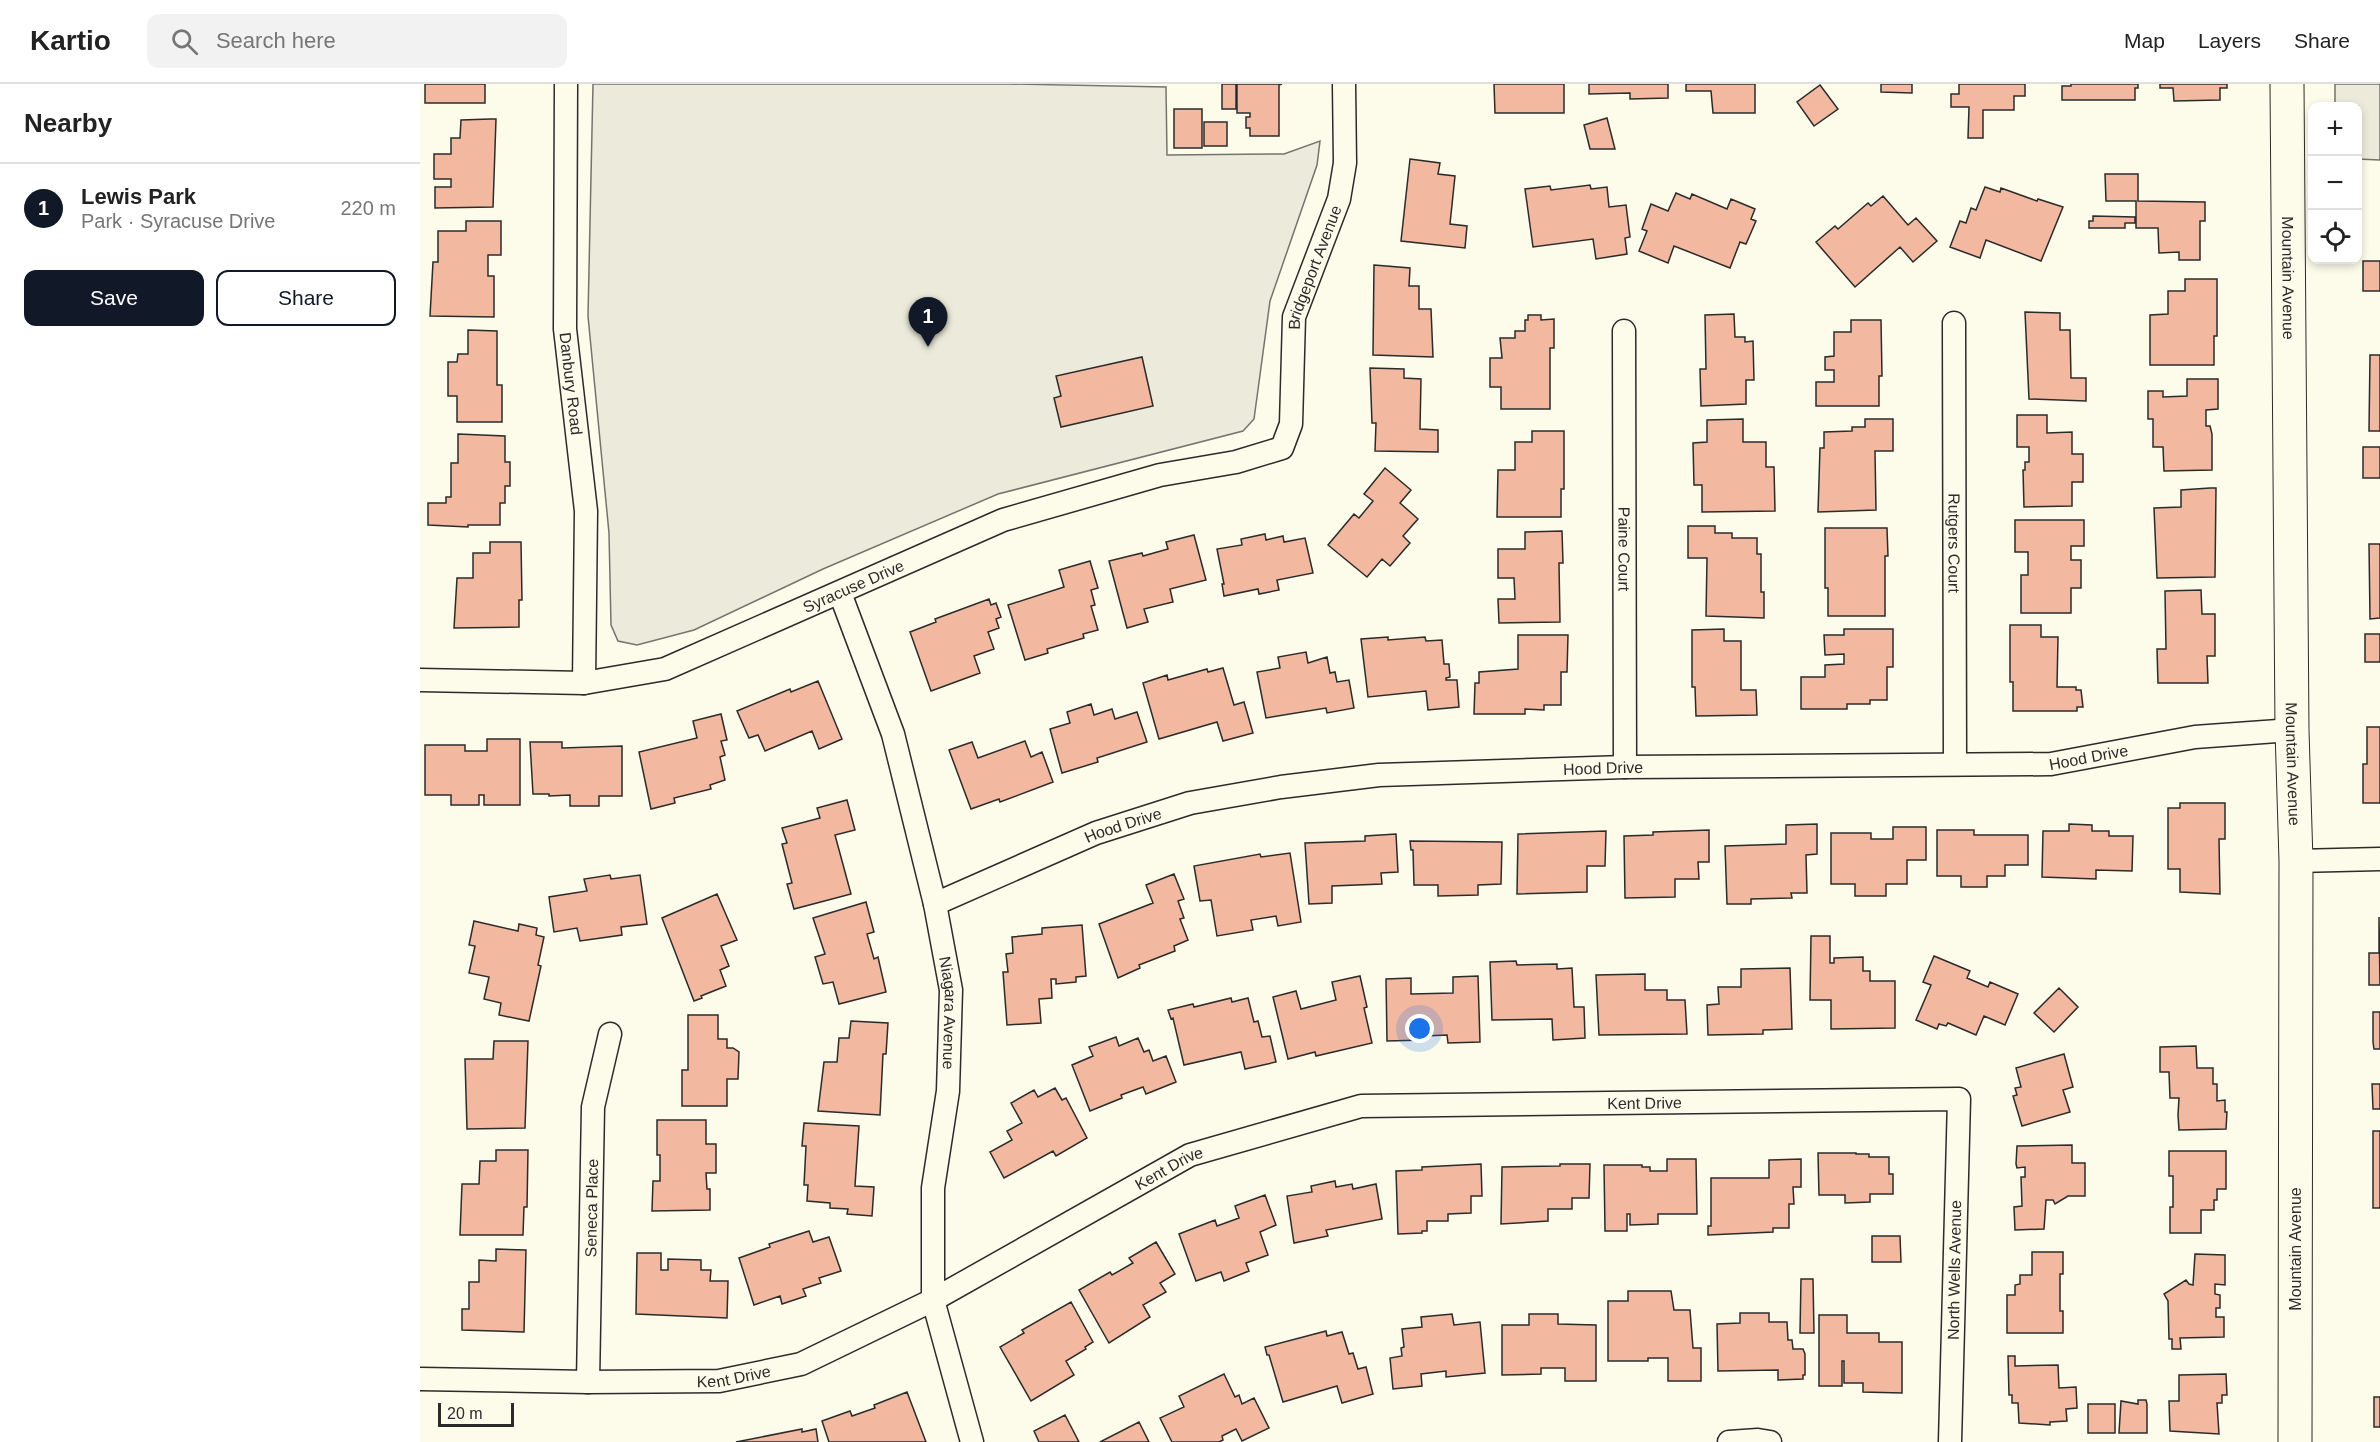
<!DOCTYPE html>
<meta charset="utf-8">
<style>
:root{--surface:#fff;--page:#f2f2f2;--text:#222;--muted:#767676;--line:#e0e0e0;--accent:#111827}
body{margin:0;font-family:Helvetica,sans-serif;background:var(--page);color:var(--text)}
.controls{position:absolute;right:18px;top:18px;display:grid;overflow:hidden;border-radius:12px;box-shadow:0 3px 9px #0003}
.controls button{width:54px;height:54px;display:grid;place-items:center;padding:0;border:0;border-bottom:2px solid var(--line);background:var(--surface);color:var(--text);font:30px sans-serif}
.scale{position:absolute;left:18px;bottom:15px;width:76px;box-sizing:border-box;padding-left:6px;border:3px solid #2b2b2b;border-top:0;font-size:16px;line-height:21px;white-space:nowrap;color:#2b2b2b;-webkit-text-stroke:4px #fdfbea;paint-order:stroke}
.you{position:absolute;left:1000px;top:945px;width:21px;height:21px;margin:-15px;border:4px solid #fff;border-radius:50%;background:#1a73e8;box-shadow:0 0 0 9px #1a73e833}
.badge{display:grid;place-items:center;width:39px;height:39px;border-radius:50%;background:var(--accent);color:#fff;font-size:20px;font-weight:700}
.pin{position:absolute;translate:-50% -50px;filter:drop-shadow(0 2px 3px #0008)}
.pin::after{content:'';position:absolute;top:32px;width:21px;height:18px;background:inherit;clip-path:polygon(0 0,100% 0,50% 100%)}
.list{margin:0;padding:0;list-style:none}
h2{display:flex;justify-content:space-between;align-items:center;height:78px;margin:0;padding:0 24px;font-size:26px}
h2 small{font-size:20px;font-weight:400;color:var(--muted)}
.list li{display:grid;grid-template-columns:39px 1fr auto;gap:18px;align-items:center;box-sizing:border-box;height:90px;padding:0 24px;border-top:2px solid var(--line)}
.list b{display:block;font-size:22px;white-space:nowrap}
.list p{margin:0;font-size:20px;white-space:nowrap;color:var(--muted)}
.list em{font-size:20px;font-style:normal;color:var(--muted)}
.actions{display:flex;gap:12px;padding:18px 24px}
.actions a{flex:1;padding:14px 0;border:2px solid var(--accent);border-radius:12px;text-align:center;font-size:21px;color:var(--accent)}
.actions .main{background:var(--accent);color:#fff}
.icon{flex:none;width:33px;height:33px;fill:none;stroke:currentColor;stroke-width:2;stroke-linecap:round;stroke-linejoin:round}
.map{position:relative;flex:none;width:1960px;height:1358px;overflow:hidden}
header{display:flex;align-items:center;gap:36px;box-sizing:border-box;height:84px;padding:0 30px;background:var(--surface);border-bottom:2px solid var(--line)}
header strong{font-size:28px}
nav{display:flex;gap:33px;margin-inline-start:auto;font-size:21px}
.search{width:420px;height:54px;background:var(--page);display:flex;align-items:center;gap:15px;box-sizing:border-box;padding:0 21px;border-radius:12px;color:var(--muted);font-size:22px}
main{display:flex}
aside{flex:1;background:var(--surface)}
.map>svg:first-child{display:block}
.green{fill:#ecebdb;stroke:#74746e;stroke-width:1.5}
.building{fill:#f2b8a0;stroke:#2b2b2b;stroke-width:1.5}
.lines{fill:none;stroke-linecap:round;stroke-linejoin:round}
.street-casing{stroke:#2b2b2b;stroke-width:25}
.secondary-casing{stroke:#2b2b2b;stroke-width:35}
.street{stroke:#fdfbea;stroke-width:22}
.secondary{stroke:#fdfbea;stroke-width:33}
.labels{text-anchor:middle;stroke-width:4.5;stroke-linejoin:round;paint-order:stroke}
.street-label{font-size:16px;fill:#2b2b2b;stroke:#fdfbea}
</style>
<header>
<strong>Kartio</strong>
<div class="search"><svg class="icon" aria-label="search" viewBox="0 0 24 24"><circle cx="10" cy="10" r="6"/><path d="M15 15l6 6"/></svg>Search here</div>
<nav><a>Map</a><a>Layers</a><a>Share</a></nav>
</header>
<main>
<aside>
<h2>Nearby<small></small></h2>
<ul class="list">
<li><span class="badge">1</span><div><b>Lewis Park</b><p>Park · Syracuse Drive</p></div><em>220 m</em></li>
</ul>
<div class="actions"><a class="main">Save</a><a>Share</a></div>
</aside>
<div class="map">
<svg width="1960" height="1358" viewBox="0 0 1960 1358">
<rect width="100%" height="100%" fill="#fdfbea"/>
<path class="green" d="M173,0h417l156,3 1,68 117,-1 36,-13 -3,24 -47,136 -16,118 -11,12 -245,63 -175,75 -129,61 -57,15 -19,-4 -7,-16 -2,-92 -21,-217z
M1915,0h45v76l-22,-1v-53h-23z"/>
<path class="building" d="M5,0h60v19h-60z
M802,0h14v25h-14z
M817,0h45l-3,1v51h-29v-8h-4v-11h4v-4h-13z
M1074,0h70v29h-69z
M1169,0h79v14l-38,1v-6l-41,1z
M1266,0h69v29h-42l-2,-22h-25z
M1461,0h31v9l-31,-1z
M1539,0h66v12h-11v14h-31v28h-15l1,-31h-18v-13h8z
M1651,0h67v4h-3v12h-73v-14h9z
M1740,0h67v4h-7v12l-46,1 -1,-13h-13z
M1400,1l18,24 -24,17 -17,-24z
M754,25h28v39h-28z
M1187,34l8,31h-25l-6,-24z
M70,35h6l-3,88 -58,1v-21h16v-8h-17v-25h17v-16h9l1,-18z
M784,38h23v24h-23z
M990,75l30,4 -2,11 17,2 -5,48 17,2 -2,22 -64,-7z
M1685,90h33v27l67,1v19h-5v39h-21v-8l-20,1 -1,-25h-22v-27h-30z
M1170,101l1,4 16,-2 2,20 17,-2 4,32 -5,1 2,16 -31,5 -3,-20 -60,8 -8,-58 25,-3 1,4z
M1565,103l15,5 1,-4 36,13 1,-2 25,8 -22,54 -55,-21 -6,18 -30,-11 10,-26 6,2 5,-15 5,2z
M1256,109l14,6 2,-5 35,15 4,-10 24,10 -4,10 5,2 -10,23 -6,-2 -10,26 -56,-22 -6,17 -29,-12 8,-20 -5,-2 9,-25 17,7z
M1463,112l25,29 8,-7 21,23 -24,21 -13,-15 -45,40 -39,-45 19,-16 3,3 30,-26 3,3z
M1673,132l42,1v6h-10v5h-36v-7h4z
M46,137h35v34h-13v21h6v41l-64,-1 3,-54h5v-31h28z
M1943,177h17v30h-17z
M954,181l36,3 -1,18h10v23h12l2,48 -60,-2z
M1765,195h32v57h-3v29h-64v-50l18,-1v-23h17z
M1605,228l35,1v17h10l1,48h15v23l-57,-2z
M1314,230l1,23h10v5l8,-1 1,39h-8v24l-45,2 -1,-37h6l-1,-54z
M1108,231h13v5l13,-1v29h-4v61h-49v-22h-11v-29h12l-2,-20h15v-7h10v-11h3z
M1431,236h30l1,56h-3v30h-63v-24h18v-12h-9v-13l9,-1v-24h17z
M48,246l29,1v54h5v37h-45v-26h-9v-34h9l1,-8h10z
M1950,271h10v76h-11z
M722,273l11,49 -92,21 -7,-29 7,-2 -5,-20z
M950,284l34,1v9l17,1 -1,50 18,1v22l-63,-1 1,-28h-4z
M1767,295h31v30l-12,1v16h4l2,8v36l-48,1 -1,-24h-10v-28h-5v-28h15v6l24,-1z
M1597,331h30v18l25,-1v22h11v28h-11v24l-48,1 -1,-37h2v-8h4v-15h-12z
M1323,335v23h23v25h8l1,44 -73,1v-27h-8l-1,-42 14,-1v-22z
M1445,335h28v32h-18l1,59 -58,2 2,-64h4v-16l28,-1v-4h13z
M1112,347h32v58h-3v28h-64l1,-47h17v-28h17z
M38,350l47,2v26h5v24h-5v17h-5v22h-32v2l-40,-2v-22h18v-6h5v-34h7z
M1943,363h17v31h-17z
M965,384l26,22 -11,13 18,16 -15,17 7,7 -20,23 -8,-7 -15,18 -39,-32 26,-31 5,4 14,-17 -9,-7z
M1790,404h6l-1,89 -58,1 -3,-70 27,-1v-17z
M1595,436h69v26h-13v14h10v28h-10v25h-50v-38h7v-23h-13z
M1268,442h27v7h17v5h25v16h4v38h3v26l-58,-2 1,-58h-19z
M1405,444h62l1,28h-3v60h-57v-28h-3z
M1142,447l1,32h-4l1,59 -61,1 -1,-24h17l-1,-21h-16v-29h27v-17z
M845,450l1,6 17,-4 1,6 21,-4 8,35 -36,7 2,10 -20,4 -1,-5 -34,7 -2,-12h2l-7,-35 25,-4 -1,-6z
M774,451l12,45 -36,9 3,13 -29,7 4,13 -21,6 -18,-67 33,-8 1,3 25,-7 -2,-7z
M70,458h31l1,58h-3v27l-65,1 3,-50h16v-25h17z
M1949,460h11v74l-10,1z
M670,477l8,27 -7,2 4,15 -4,1 7,24 -15,4 1,4 -37,11 1,4 -23,7 -17,-55 56,-18 -5,-17z
M1781,506l1,24h13v42h-8l1,27h-50l-1,-34h9l-1,-58z
M569,515l2,6 5,-2 5,14 -5,2 3,9 -11,4 6,17 -20,7 6,17 -49,18 -21,-59 26,-10 -1,-3z
M1590,541h31v12h17l-1,50h19v3h5l2,17h-6v4h-64v-29h-3z
M1304,545v12h17v49h15l1,25 -61,1 -1,-29h-3v-57z
M1424,545h49v38h-6v33h-17v4h-23v5h-46v-32h24v-12l19,-1v-10l-19,1 -1,-20h20z
M1945,550h15v28h-15z
M1098,551h50l-1,37h-6v33h-17v5l-19,-1v5h-51l1,-31h4v-11l39,-3z
M968,553v3l37,-3 1,4 16,-1 2,24h5l1,13 -4,1v2h11l2,27 -31,3 -2,-19 -58,6 -7,-58z
M886,568l2,11 19,-6 3,16 5,-1 2,10 12,-2 5,28 -27,5 -1,-5 -60,10 -9,-46 23,-4 -2,-11z
M803,584l11,37 10,-3 9,31 -30,8 -6,-19 -58,17 -16,-56 24,-8 1,5 39,-11 1,3z
M398,597l24,58 -23,10 -7,-18 -47,20 -7,-16 -9,3 -12,-27 53,-22 1,3z
M671,620l3,11 18,-6 3,10 22,-7 10,30 -50,16 1,4 -36,11 -12,-44 20,-6 -3,-11z
M301,630l6,26 -6,1 4,14 -5,2 5,23 -15,5 1,4 -37,9 1,5 -24,6 -12,-57 58,-14 -4,-17z
M1947,643h13v76h-17v-39h4z
M67,655h33v66h-36v-10h-5v10h-28v-10h-26v-50h40v6h22z
M605,657l6,16 11,-5 11,30 -53,20 -1,-3 -28,10 -22,-59 23,-8 6,16z
M110,658h32v6l60,-2v50h-23v10h-29v-11l-21,1v-2h-16z
M427,716l8,30 -20,5 16,59 -57,15 -7,-25 5,-1 -10,-39 5,-1 -5,-15 38,-10 -3,-10z
M1760,719h45v36h-6l1,55 -40,-2v-23h-12v-61h12z
M1397,740v30l-11,1 1,38h-16l1,5 -41,1v5h-24l-2,-58 61,-2v-19z
M1649,740l23,1v6h17v5h24l-1,35 -36,-1v9l-54,-2 1,-46h26z
M1473,743h33v33h-19v24h-21v12h-31v-12h-24v-51h40v6h22z
M1289,746v32h-11l1,17h-24v18l-50,1 -1,-62 29,-1v-3z
M1517,746h37v5h54v30h-23v11h-18v11h-26v-11h-24z
M1186,747l-1,35h-18v26l-70,2 1,-60z
M976,750l2,38 -17,1 1,11 -50,2v17l-23,1 -4,-61 60,-2v-5z
M990,757l92,1 -1,42 -23,1v10l-40,1v-11h-24l-1,-35h-2z
M870,769l11,69 -23,4 -2,-10 -25,4 2,10 -36,6 -6,-36 -11,1 -6,-35 66,-12 1,3z
M754,790l10,25 -6,2 6,17 -4,1 8,21 -14,6 1,5 -36,14 1,3 -22,10 -19,-54 54,-21 -7,-18z
M190,791l1,4 29,-4 7,49 -26,3 1,8 -42,6 -3,-13 -23,4 -5,-35 38,-6 -3,-12z
M297,810l20,46 -16,6 8,20 -9,4 6,16 -25,10 1,2 -8,3 -32,-83z
M446,818l8,30 -7,2 7,25 4,-2 8,35 -47,12 -6,-22 -10,2 -8,-27 10,-3 -12,-36z
M1959,833l1,68h-11v-32h10z
M54,837l44,10 1,-7 18,4 -1,7 8,2 -6,28 3,1 -12,55 -30,-6 2,-12 -17,-4 5,-22 -20,-4 6,-27 -6,-1z
M662,841l4,51 -10,1v5l-20,2v-5h-5l1,19 -13,1 2,24 -34,2 -4,-53h5l-2,-18 7,-1 -1,-16 30,-3v-6z
M1391,852h19v27h4v-5l29,-1v14h7v10h25v47l-64,1v-29h-21z
M1514,872l36,15 -3,7 21,9 2,-5 28,12 -13,31 -21,-9 -8,19 -28,-12 -2,3 -7,-2 -2,5 -21,-9 15,-35 -8,-3z
M1096,877l1,4 40,-1v5l15,-1 2,39h10l1,31 -32,2 -1,-21 -60,1 -2,-58z
M1370,884l2,61 -29,1v4l-55,1 -1,-30 12,-1 -1,-17h23v-18z
M1225,890v16h22v10h18l2,34 -88,1 -3,-60z
M940,892l7,31 -3,1 8,35 -56,13 -1,-4 -27,7 -15,-62 23,-6 5,18 35,-9 -4,-18z
M1058,892l2,66 -32,1 -1,-8 -23,1v4l-37,1 -1,-62 25,-1v16l42,-1v-16z
M1639,904l19,19 -24,25 -20,-19z
M811,914l1,4 16,-4 6,24 4,-1 4,16 8,-1 6,26 -31,7 -4,-17 -57,13 -11,-47 -2,1 -3,-9 25,-6 1,3z
M1953,928h7v37h-6l-1,-7z
M268,931h30v24h9v9h6l6,4 -1,27h-11v27h-45v-36h6z
M431,937l37,2 -2,31h-3l-3,61 -62,-4 6,-49h13l2,-24h10z
M696,953l3,9 19,-8 6,14 5,-2 4,11 13,-5 10,26 -30,12 -3,-7 -22,8 1,3 -32,13 -18,-46 21,-9 -4,-9z
M74,957h34l-3,87 -58,1 -2,-70h28z
M1776,962l1,22h16v16h4v17l8,-1v12h2l-1,17 -47,1 -1,-15 1,-17h-9l-1,-26h-9v-25z
M1644,970l9,33 -10,3 7,22 -48,14 -9,-30 4,-1 -2,-7 6,-1 -5,-19z
M1952,1000h8v25h-7z
M635,1004l7,12 4,-2 21,40 -31,18 -3,-5 -49,27 -14,-26 22,-12 -5,-9 15,-8 -11,-20 23,-13 4,7z
M237,1036h49v24h10v29h-10l1,16h3v21l-58,1 1,-30h7v-26h-3z
M384,1039l55,3 -4,60 19,1 -2,29 -25,-2 1,-5 -18,-1v-5l-23,-2 1,-16h-4l2,-39h-4z
M1953,1047h7v77h-7z
M1652,1061v18h13v33h-17l-13,8 -2,-4h-7l-2,29 -29,1 -1,-23 8,-1 -1,-29h4v-10l-8,1 -1,-4 1,-18z
M76,1066h32l-1,57h-3l-1,28h-63l2,-51h17l1,-23h16z
M1749,1067h57v38h-9v11h-3v10h-13v23h-31v-26h3v-31h-4z
M1398,1069h38v1h13v3h20v17h4v20h-23v8l-25,1v-8h-26z
M1247,1075h29l1,55h-39v10l-28,1v-11h-3v17h-22l-1,-66h38v2h8v4h17z
M1381,1075v28h-8l1,17h-5v24h-16v4l-65,3v-9h3v-48h58v-18z
M1061,1080l1,32h-11v17l-23,1v7h-21v10h-5v2l-24,1 -2,-63 26,-1v-3z
M1140,1080h30l-1,34h-17v11h-24v12l-47,3 1,-57 58,-1z
M915,1097l1,6 16,-3 1,5 23,-5 6,35 -56,11 2,6 -34,7 -7,-47 25,-4 -1,-6z
M845,1111l11,30 -16,7 8,23 -22,8 3,8 -25,10 -3,-9 -25,9 -17,-47 36,-14 2,6 22,-8 -4,-12z
M389,1147l4,11 16,-5 12,34 -22,7 2,5 -18,6 3,7 -24,8 -2,-8 -26,9 -15,-47 31,-11 -1,-3z
M1452,1152h28l1,26h-29z
M736,1158l19,32 -15,9 6,9 -23,13 7,12 -41,26 -30,-53 31,-18 2,3 21,-12 -4,-5z
M76,1165l30,1 -2,82 -62,-2v-21h7v-27h10v-22l17,1z
M1612,1168h31v22h-3v37h3v22h-56v-38h8v-10l5,-1v-9h12z
M217,1169h24v17h7v-11l33,1v10h10l-1,11h18l-1,37 -91,-4z
M1775,1170l30,1v30l-10,-1v10l5,1v13h-4v9h8v20l-44,1 1,11h-9v-10h-3l-1,-38 -4,-7 22,-14 3,4 4,1z
M1381,1195h12l1,54h-14z
M1208,1207h43l3,19h16l3,38h8v33h-33v-23h-20v3h-40v-60h20z
M651,1218l22,40 -8,5 1,2 -20,12 8,14 -43,26 -31,-54 24,-14 -2,-3z
M1320,1229h29v9h18l1,18h4l1,9h10l2,5v21h-2v4l-25,1v-10l-60,1 -1,-47 23,-1z
M1032,1230l2,11 26,-3 5,51 -39,4v-6l-25,3 1,12 -29,3 -3,-31 12,-2 -1,-8 3,-1 -2,-18 20,-2 -1,-10z
M1109,1230h29v10l38,1v56h-31v-13h-24v6l-39,1v-50h27z
M1399,1231h28v18h32v9h23v51l-39,-1v-9h-19v-22h-2v25h-23z
M906,1247l1,5 15,-4 7,22 4,-1 5,16 8,-2 7,27 -31,9 -5,-17 -54,16 -14,-47h-2l-2,-8z
M1588,1272h7v10l43,-1 1,23 17,-1 1,21 -11,1 1,12 -17,1v3l-31,-2 -1,-20h-6v-8h-3z
M804,1290l11,23 4,-2 3,9 12,-6 15,30 -27,13 -6,-12 -14,7 1,4 -4,2h-47l-12,-24 24,-11 -5,-11z
M1806,1290l1,21h-5v8h-5l2,31 -49,-3 -1,-30h10v-26z
M487,1308l19,50h-97l-7,-21 28,-10 2,5 23,-8 -1,-3z
M1954,1313h6v30h-6z
M1718,1316h8l1,4v29h-28l2,-32 17,3z
M1668,1320h27v29h-27z
M645,1331l14,27h-40l-5,-11z
M719,1338l10,20h-49z
M382,1345v3l14,-3 2,13h-82z"/>
<g class="lines">
<defs>
<g id="street">
<path id="s1" d="M146,0l-1,245 21,182 -2,172"/>
<path id="s2" d="M1534,239l1,440"/>
<path id="s3" d="M1204,247l1,436"/>
<path id="s4" d="M420,509l53,141 42,170 16,86 -3,101 -15,97v112l39,142"/>
<path id="s5" d="M0,596l164,3 81,-14 338,-149 157,-45 76,-13 46,-14 9,-24 3,-107 45,-118 6,-36 -1,-79"/>
<path d="M1876,777l84,-2"/>
<path id="s6" d="M515,820l161,-71 94,-30 91,-16 98,-12 246,-8 426,-3 144,-27 97,-7"/>
<path id="s7" d="M0,1295l168,3 131,-1 82,-17 132,-64 257,-145 171,-49 598,-7 -9,343"/>
<path id="s8" d="M168,1298l5,-275 17,-73"/>
<path d="M1309,1358l29,-2 12,2"/>
</g>
<g id="secondary">
<path id="s9" d="M1867,0l5,646 4,131 -1,581"/>
</g>
</defs>
<use href="#street" class="street-casing"/>
<use href="#secondary" class="secondary-casing"/>
<use href="#street" class="street"/>
<use href="#secondary" class="secondary"/>
</g>
<g class="labels">
<g class="street-label">
<text dy="6" stroke="none"><textPath href="#s5" startOffset="1090">Bridgeport Avenue</textPath></text>
<text dy="6" stroke="none"><textPath href="#s9" startOffset="194">Mountain Avenue</textPath></text>
<text dy="6" stroke="none"><textPath href="#s1" startOffset="300">Danbury Road</textPath></text>
<text dy="6" stroke="none"><textPath href="#s2" startOffset="220">Rutgers Court</textPath></text>
<text dy="6" stroke="none"><textPath href="#s3" startOffset="218">Paine Court</textPath></text>
<text dy="6" stroke="none"><textPath href="#s5" startOffset="452">Syracuse Drive</textPath></text>
<text dy="6" stroke="none"><textPath href="#s6" startOffset="1176">Hood Drive</textPath></text>
<text dy="6" stroke="none"><textPath href="#s9" startOffset="680">Mountain Avenue</textPath></text>
<text dy="6" stroke="none"><textPath href="#s6" startOffset="690">Hood Drive</textPath></text>
<text dy="6" stroke="none"><textPath href="#s6" startOffset="204">Hood Drive</textPath></text>
<text dy="6" stroke="none"><textPath href="#s4" startOffset="436">Niagara Avenue</textPath></text>
<text dy="6" stroke="none"><textPath href="#s7" startOffset="1286">Kent Drive</textPath></text>
<text dy="6" stroke="none"><textPath href="#s7" startOffset="800">Kent Drive</textPath></text>
<text dy="6" stroke="none"><textPath href="#s8" startOffset="174">Seneca Place</textPath></text>
<text transform="translate(1875 1165) rotate(-90)" y="6">Mountain Avenue</text>
<text transform="translate(1534 1186) rotate(-89)" y="6">North Wells Avenue</text>
<text dy="6" stroke="none"><textPath href="#s7" startOffset="314">Kent Drive</textPath></text>
</g>
</g>
</svg>
<div class="controls">
<button>+</button>
<button>−</button>
<button><svg class="icon" aria-label="locate" viewBox="0 0 24 24"><circle cx="12" cy="12" r="6"/><path d="M12 2v4M12 18v4M2 12h4M18 12h4"/></svg></button>
</div>
<div class="scale">20 m</div>
<div class="you"></div>
<div class="pin badge" style="left:508px;top:263px">1</div>
</div>
</main>
